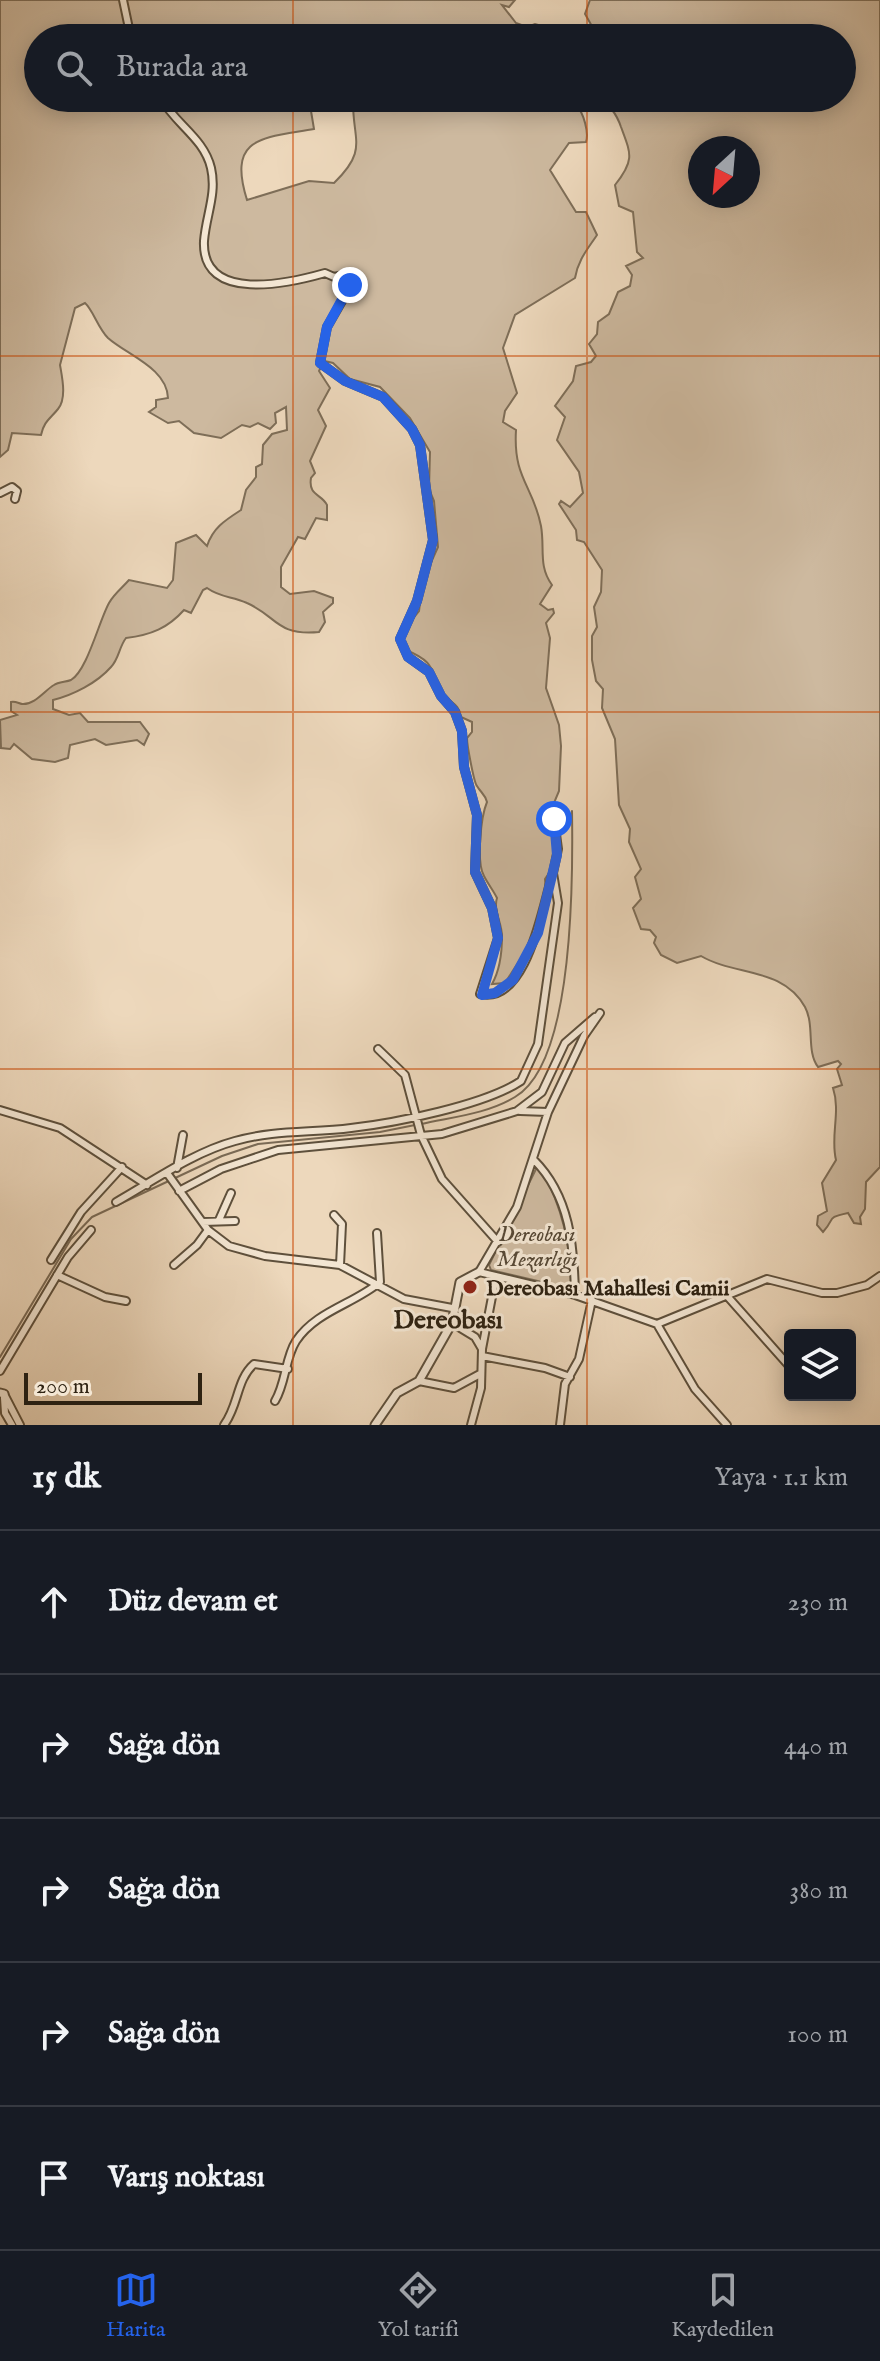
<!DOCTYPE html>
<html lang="tr">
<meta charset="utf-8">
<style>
:root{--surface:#171b24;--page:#242831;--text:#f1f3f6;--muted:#9ea1a6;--line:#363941;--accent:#2563eb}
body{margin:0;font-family:"IM FELL English",serif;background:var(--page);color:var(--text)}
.controls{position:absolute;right:24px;bottom:24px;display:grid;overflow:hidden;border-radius:8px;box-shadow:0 4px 20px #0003}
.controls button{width:72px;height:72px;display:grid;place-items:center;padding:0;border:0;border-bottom:2px solid var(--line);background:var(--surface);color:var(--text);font:40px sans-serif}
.compass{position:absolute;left:688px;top:136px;width:72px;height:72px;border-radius:50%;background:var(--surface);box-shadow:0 4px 20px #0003;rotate:206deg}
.scale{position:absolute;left:24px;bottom:20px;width:178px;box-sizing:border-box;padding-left:8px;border:4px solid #2e2212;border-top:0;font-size:22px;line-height:28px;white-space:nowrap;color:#2e2212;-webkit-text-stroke:6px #f3e6d3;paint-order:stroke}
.stop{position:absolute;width:24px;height:24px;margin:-18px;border:6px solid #2563eb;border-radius:50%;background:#fff}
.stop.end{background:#2563eb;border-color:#fff;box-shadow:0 2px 8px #0008}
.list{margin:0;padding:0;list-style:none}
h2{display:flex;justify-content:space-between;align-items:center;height:104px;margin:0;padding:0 32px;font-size:34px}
h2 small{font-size:26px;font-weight:400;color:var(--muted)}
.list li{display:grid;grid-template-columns:52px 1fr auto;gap:24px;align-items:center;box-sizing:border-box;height:144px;padding:0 32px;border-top:2px solid var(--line)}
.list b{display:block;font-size:30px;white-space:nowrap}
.list em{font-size:26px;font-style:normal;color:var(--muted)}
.icon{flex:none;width:44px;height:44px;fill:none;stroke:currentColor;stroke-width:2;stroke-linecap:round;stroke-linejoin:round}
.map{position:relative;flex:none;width:880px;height:1425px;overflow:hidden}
.search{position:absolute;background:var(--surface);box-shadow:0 4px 20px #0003;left:24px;right:24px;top:24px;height:88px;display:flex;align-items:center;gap:20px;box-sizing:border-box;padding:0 28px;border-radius:44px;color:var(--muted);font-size:30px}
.sheet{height:824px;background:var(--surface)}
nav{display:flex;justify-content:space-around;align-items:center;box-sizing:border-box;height:112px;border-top:2px solid var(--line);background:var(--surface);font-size:22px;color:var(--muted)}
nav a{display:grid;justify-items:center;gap:4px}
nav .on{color:var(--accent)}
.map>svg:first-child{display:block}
.green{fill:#cdb99f;stroke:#7e6e58;stroke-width:2;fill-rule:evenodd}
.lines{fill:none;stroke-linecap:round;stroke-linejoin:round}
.stream{stroke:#7a6a55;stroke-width:2}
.minor-casing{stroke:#5e503c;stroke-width:10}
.tertiary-casing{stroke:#5e503c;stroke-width:11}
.minor{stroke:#f3e6d3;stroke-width:6}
.tertiary{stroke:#f3e6d3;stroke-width:7}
.route{stroke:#2563eb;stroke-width:10}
.grid{fill:none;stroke:#cc510d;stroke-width:2;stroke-opacity:0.55}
.poi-dot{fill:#8f2418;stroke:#f3e6d3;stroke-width:3}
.labels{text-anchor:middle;stroke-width:6;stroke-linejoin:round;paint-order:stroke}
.park-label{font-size:22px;font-style:italic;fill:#564835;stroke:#f3e6d3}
.poi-label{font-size:22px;font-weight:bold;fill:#2e2212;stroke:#f3e6d3;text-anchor:start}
.quarter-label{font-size:26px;font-weight:bold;fill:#2e2212;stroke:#f3e6d3}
</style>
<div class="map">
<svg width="880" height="1425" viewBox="0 0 880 1425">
<rect width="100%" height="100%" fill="#edd8bc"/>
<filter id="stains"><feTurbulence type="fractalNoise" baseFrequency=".0025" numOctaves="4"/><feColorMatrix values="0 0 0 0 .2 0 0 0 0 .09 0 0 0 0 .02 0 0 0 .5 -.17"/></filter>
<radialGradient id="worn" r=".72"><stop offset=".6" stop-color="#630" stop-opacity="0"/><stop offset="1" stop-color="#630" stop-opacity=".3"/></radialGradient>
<path class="green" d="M0,0h515l-6,7 -7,-2 14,18 11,4 8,-3 11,3 2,11h-510v60h282l-9,13 3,18c-51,9 -87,7 -67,71l62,-19 25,2c35,-34 18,-42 19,-85h180l27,9 16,-2c8,8 13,28 10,37l-17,1 -19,27 26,42h10l11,23c-10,15 -19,25 -22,43l-60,37 -12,33 14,45 -12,18 -2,11 13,8c-3,49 17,55 25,96 4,22 -3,40 11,59l-12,19 8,6 5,-1 1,4 -8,10 4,15 -4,50 13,37 2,21 -2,45 -8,19 6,36 -4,21 -8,12 1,16 -16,49 -25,39 -13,1c8,-14 10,-31 10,-48 0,-13 -9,-26 -5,-38 -4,-8 -9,-14 -13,-22 -8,-14 -3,-60 3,-74 -2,-8 -6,-9 -10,-16 -3,-3 -10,-41 -10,-48l5,-6v-10l-11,-5c-2,-15 -13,-14 -19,-25 -12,-23 -7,-30 -36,-42l-3,-10 4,-14 12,-15 4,-31 15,-33 -4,-46 -5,-12 1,-37 -20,-34 -30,-31 -30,-8 -17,-16 -9,-2 -5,10 11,17 -12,22 8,16 -16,35 5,12 -4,5c-3,18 11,16 16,27v15l-11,-2 -11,21 -7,-2 -17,30v20l9,7 24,-3 19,7v5l-10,9 2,10 -6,10c-43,4 -42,-16 -72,-29 -15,-7 -26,-5 -40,-15l-4,2 -12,23 -7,-3c-16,18 -33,25 -58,28 -7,9 -7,21 -15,29 -14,16 -38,28 -58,33v9l16,6 11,-2 8,9h52l9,12 -5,11 -7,-5 -31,5 -11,-6 -25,6 -2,13 -13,4 -23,-3 -18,-15 -4,5 -9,-1 -1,-28 17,-5 -6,-4v-9c4,-1 7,1 11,2 13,1 23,-14 32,-19 4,-3 12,-3 17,-5 16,-9 28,-59 38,-77 5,-9 13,-15 20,-23l38,8 6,-8 3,-37 20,-8 11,11c6,-18 17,-25 34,-36l5,-20 10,-13v-10l6,-3 1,-19 9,-11 15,-4 -1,-23 -11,6 1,10 -6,6 -12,-6 -8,4 -8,-2 -21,13 -27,-5 -15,-12 -11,2 -19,-11 7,-5v-7l12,-2c-1,-30 -41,-43 -60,-60 -10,-10 -15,-28 -23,-35l-10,5 -15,57c2,12 7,33 -2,44 -8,10 -14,12 -17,26l-29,-2 -4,17 -8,7z
M590,0h290v1167l-14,15 -1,27 -5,8 1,7 -7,-1 -6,-10c-23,5 -12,5 -25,19l-6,-7 1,-9 9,-5 -5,-28 14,-23c-6,-24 5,-48 -3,-72l9,-3 -5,-16 4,-5 -3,-3 -20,6c-12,-16 -3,-41 -13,-60 -22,-40 -70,-31 -104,-51l-24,7 -16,-8 -7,-12 2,-6 -6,-7 -9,-1 -8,-21 8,-9 -6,-22 6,-8 -12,-27 1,-13 -11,-24 -4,-66 -13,-31 1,-19 -7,-8 -4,-21v-24l5,-9 -3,-20 7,-15 1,-22 -18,-28 -7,-2 -1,-10 -17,-26 2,-3 9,6 13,-14 -4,-21 -22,-32 8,-23 -10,-11 18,-25 3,-15 15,-4 5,-6 -7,-12 8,-10 1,-12 11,-8 9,-22 12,-6 2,-11 -6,-9 17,-8 -6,-6 -4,-40 -14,-6 -4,-21c20,-25 16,-31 6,-58 -4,-12 -10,-22 -23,-29h244v-60h-267l3,-8 15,-2 -8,-14zM748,148v48h-48v-48z
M541,1168c22,41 29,75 31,121l-81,-19 -2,-5 47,-96z"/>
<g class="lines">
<path class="stream" d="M421,1124c31,-7 66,-10 94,-27 60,-35 58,-222 57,-286
M0,1357l71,-118 21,-22 130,-61 36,-12 122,-12 35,-7"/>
<defs>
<path id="minor" d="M123,0l8,38
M161,98c14,26 43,40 50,70 6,26 -5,47 -7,73 -3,63 86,42 121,32l9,4 20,-4 -1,9 -26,45 -7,36 25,18 38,16 29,32 8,16 13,95 -16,61 -17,38 8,18 21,15 12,24 14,16 7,19 2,36 13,48 -2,57 17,36 6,30 -18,56c48,11 63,-92 73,-121
M0,493l12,-6 5,4 -2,8
M600,1013l-16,23 -36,76 -31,95 -38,65 96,23 82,29 38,65 32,36
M378,1049l27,26 16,60 21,44 56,63
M0,1110l60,18 87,57
M520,1111l28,1
M534,1160c36,36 40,86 41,135
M177,1168l6,-33
M167,1173l41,57 21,16 36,10 75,9 64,34 48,9
M179,1191l42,-22 57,-19 164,-16 75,-23 25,-19 23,-49 30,-26
M116,1202c37,-21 78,-50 119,-61 38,-11 77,-8 116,-13 44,-5 134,-23 170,-47l17,-37 20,-141 -5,-30 5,-24 -4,-30
M334,1215l8,9 -2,41
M219,1220l12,-27
M203,1222l32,-1
M51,1260l30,-48 41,-45
M174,1265l23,-20 11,-15
M57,1275l48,22 21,4
M728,1297l62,70
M452,1323l23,14 7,12
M657,1324l110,-45 55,14h15l30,-8 13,-9
M482,1356l63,12 25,9
M0,1371l68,-114 23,-27
M419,1381l35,7 26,-14
M4,1394l16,31
M4,1398l1,15 7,12
M275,1401c11,-18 10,-43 21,-60 20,-30 58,-37 84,-59l-3,-49
M224,1425c15,-20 12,-45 30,-61l34,5
M471,1425l10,-37 1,-39 14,-73
M560,1425l5,-41 14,-25 13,-59"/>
<path id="tertiary" d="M0,1393l4,1
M375,1425l22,-32 22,-12 33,-58 8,-41 19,-10"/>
</defs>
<use href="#minor" class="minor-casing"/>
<use href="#tertiary" class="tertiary-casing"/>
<use href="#minor" class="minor"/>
<use href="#tertiary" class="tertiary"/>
</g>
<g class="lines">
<path class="route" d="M350,285l-23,42 -7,36 25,18 38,16 29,32 8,16 13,95 -16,61 -17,38 8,18 21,15 12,24 14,16 7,19 2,36 13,48 -2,57 17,36 6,30 -16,57 13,-2 18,-13 25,-47 19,-78 -3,-36"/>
</g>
<path class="grid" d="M293,0v38M587,0v38M293,98v1327M587,98v1327M0,356h880M0,712h880M0,1069h880"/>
<circle class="poi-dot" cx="470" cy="1287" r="8"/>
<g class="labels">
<g class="park-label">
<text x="537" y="1241">Dereobası<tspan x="537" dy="25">Mezarlığı</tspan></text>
</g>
<g class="poi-label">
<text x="486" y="1295">Dereobası Mahallesi Camii</text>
</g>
<g class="quarter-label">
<text x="448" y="1328">Dereobası</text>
</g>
</g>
<rect width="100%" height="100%" filter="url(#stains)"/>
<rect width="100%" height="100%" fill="url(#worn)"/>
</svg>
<div class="controls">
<button><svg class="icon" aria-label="layers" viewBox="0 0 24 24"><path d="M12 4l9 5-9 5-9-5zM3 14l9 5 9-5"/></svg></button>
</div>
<svg class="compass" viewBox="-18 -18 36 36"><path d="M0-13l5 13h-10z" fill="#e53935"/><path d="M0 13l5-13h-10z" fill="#9ea1a6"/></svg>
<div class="scale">200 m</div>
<div class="stop" style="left:554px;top:819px"></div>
<div class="stop end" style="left:350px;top:285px"></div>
<div class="search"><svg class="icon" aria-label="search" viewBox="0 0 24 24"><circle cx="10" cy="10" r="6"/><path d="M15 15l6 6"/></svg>Burada ara</div>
</div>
<section class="sheet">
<h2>15 dk<small>Yaya · 1.1 km</small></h2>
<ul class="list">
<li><svg class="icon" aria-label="ahead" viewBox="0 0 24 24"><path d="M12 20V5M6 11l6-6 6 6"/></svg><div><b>Düz devam et</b></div><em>230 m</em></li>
<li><svg class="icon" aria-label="right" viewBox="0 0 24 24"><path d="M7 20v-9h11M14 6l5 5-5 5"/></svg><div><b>Sağa dön</b></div><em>440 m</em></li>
<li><svg class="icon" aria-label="right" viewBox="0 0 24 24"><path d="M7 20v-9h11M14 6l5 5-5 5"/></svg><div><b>Sağa dön</b></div><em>380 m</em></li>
<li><svg class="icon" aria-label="right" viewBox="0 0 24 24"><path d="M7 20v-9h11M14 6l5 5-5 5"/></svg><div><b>Sağa dön</b></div><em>100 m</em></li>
<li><svg class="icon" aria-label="arrive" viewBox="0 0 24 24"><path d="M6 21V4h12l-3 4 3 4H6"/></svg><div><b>Varış noktası</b></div></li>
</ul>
</section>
<nav>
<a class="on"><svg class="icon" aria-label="map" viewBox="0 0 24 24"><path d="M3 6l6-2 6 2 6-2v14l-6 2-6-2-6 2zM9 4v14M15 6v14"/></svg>Harita</a>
<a><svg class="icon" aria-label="directions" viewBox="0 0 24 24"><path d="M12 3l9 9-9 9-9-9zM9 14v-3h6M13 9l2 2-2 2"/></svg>Yol tarifi</a>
<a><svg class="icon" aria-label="saved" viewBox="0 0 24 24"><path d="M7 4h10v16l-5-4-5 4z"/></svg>Kaydedilen</a>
</nav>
